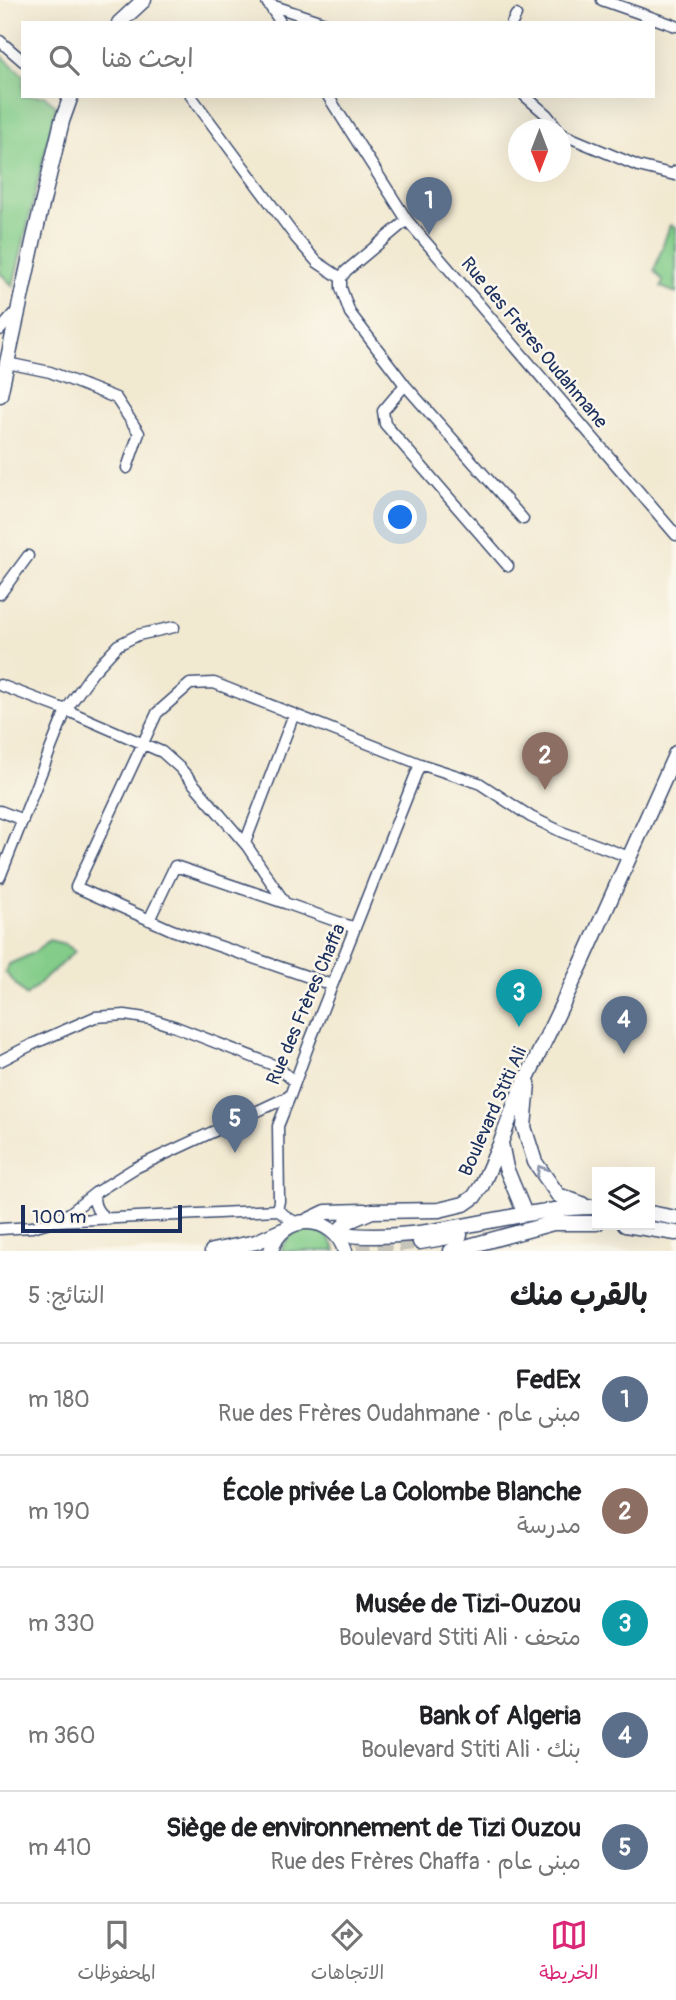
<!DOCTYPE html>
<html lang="ar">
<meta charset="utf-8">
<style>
:root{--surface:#fff;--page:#f2f2f2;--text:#202124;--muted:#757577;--line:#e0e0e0;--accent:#db2777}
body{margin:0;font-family:Pangolin,"Playpen Sans Arabic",sans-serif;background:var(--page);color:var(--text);direction:rtl}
.controls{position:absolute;right:21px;bottom:21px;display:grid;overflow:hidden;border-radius:0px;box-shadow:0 7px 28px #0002}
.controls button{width:63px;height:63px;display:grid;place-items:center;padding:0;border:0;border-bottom:2px solid var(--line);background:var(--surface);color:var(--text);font:35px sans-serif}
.compass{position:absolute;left:508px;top:119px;width:63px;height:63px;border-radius:50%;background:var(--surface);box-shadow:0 7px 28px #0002;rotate:180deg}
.scale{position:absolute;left:21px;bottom:18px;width:161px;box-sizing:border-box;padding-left:7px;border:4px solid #1b2f5e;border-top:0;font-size:19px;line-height:24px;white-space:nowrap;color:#1b2f5e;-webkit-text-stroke:5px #fbf7ec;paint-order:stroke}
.you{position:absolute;left:401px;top:518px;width:24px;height:24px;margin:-18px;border:5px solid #fff;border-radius:50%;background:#1a73e8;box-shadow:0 0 0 10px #1a73e833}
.badge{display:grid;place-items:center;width:46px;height:46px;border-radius:50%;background:var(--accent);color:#fff;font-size:23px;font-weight:700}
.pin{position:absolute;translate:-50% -58px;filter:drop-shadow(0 2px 4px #0008)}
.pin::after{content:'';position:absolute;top:37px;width:24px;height:21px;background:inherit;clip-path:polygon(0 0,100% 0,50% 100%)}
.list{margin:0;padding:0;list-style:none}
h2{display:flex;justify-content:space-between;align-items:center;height:91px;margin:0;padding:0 28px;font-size:30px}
h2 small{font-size:23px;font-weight:400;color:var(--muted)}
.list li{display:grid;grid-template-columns:46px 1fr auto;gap:21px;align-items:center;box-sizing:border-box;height:112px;padding:0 28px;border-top:2px solid var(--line)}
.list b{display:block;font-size:26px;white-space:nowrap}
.list p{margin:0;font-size:23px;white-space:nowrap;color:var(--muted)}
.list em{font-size:23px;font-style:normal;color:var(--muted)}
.icon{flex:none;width:38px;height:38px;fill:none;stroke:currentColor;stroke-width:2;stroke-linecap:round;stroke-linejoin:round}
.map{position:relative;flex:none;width:676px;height:1251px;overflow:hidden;direction:ltr}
.search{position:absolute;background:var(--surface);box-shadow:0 7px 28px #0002;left:21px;right:21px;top:21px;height:77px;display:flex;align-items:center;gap:18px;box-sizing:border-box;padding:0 24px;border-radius:0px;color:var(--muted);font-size:26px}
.sheet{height:651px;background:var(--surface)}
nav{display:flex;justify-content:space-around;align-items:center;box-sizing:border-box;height:98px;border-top:2px solid var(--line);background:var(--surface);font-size:19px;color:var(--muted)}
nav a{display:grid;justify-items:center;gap:4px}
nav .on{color:var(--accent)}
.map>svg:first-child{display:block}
.green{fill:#83cc89;stroke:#4f7e74;stroke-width:2}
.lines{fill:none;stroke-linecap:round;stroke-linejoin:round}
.major-tunnel{stroke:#c7c4ba;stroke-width:14;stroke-dasharray:14 7;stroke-linecap:butt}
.minor-casing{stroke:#3b4b6f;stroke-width:13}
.major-casing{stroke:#3b4b6f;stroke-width:17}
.minor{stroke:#fff;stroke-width:10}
.major{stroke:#fff;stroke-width:14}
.oneway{stroke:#8d97ae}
.labels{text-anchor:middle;stroke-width:5;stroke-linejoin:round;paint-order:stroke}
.street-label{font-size:19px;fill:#1b2f5e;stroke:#fbf7ec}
</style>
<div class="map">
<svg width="676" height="1251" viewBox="0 0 676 1251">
<rect width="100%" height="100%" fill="#fbf7ec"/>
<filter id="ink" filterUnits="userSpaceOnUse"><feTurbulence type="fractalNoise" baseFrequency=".0143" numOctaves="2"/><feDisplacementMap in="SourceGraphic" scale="14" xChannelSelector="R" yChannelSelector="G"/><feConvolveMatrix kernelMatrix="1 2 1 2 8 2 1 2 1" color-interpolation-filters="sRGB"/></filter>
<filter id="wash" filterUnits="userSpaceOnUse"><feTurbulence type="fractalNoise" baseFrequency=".00686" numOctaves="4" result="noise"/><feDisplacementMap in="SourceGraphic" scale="28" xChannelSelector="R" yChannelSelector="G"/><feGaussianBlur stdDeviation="1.57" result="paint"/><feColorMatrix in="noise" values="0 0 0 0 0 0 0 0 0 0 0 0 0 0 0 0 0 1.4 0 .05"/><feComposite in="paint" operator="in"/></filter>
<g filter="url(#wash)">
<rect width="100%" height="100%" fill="#f2e9d1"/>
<path class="green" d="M0,54l23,21v21h22l11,10 -43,180 -13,-13z
M670,225l6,2v66l-15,-6 2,-6 -9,-10z
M49,940l16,4 10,7 -49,45 -21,-24 4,-8c16,-7 28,-11 40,-24z
M308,1229c15,2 23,8 28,22h-55c5,-13 12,-20 27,-22z"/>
</g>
<g filter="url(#ink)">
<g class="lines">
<path class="major-tunnel" d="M357,1251l63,-9"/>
<defs>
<path id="minor" d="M602,0l74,26
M267,2l14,21
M268,4l57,19
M512,23l4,-8
M0,41l23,20
M191,96l105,142 21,24 24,16
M328,96l79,124 269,315
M525,96l22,19 12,15
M560,131l4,4 74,31 37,9 1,-4
M407,220l-61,51 -5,7v10l9,25 55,72 118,134
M0,330l16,-18
M7,363l43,9 66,26 23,35 -12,35
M405,385l-22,26 2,13 123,142
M0,594l28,-38
M0,685l66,25 96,42 18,16 67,78 38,57 70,25
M0,811l23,9
M245,843l49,-129
M0,877l66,-167 27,-38 25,-27 20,-10 36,-8
M149,920l26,-54 110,37
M332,985l-160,-55 -96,-43 81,-174 33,-29 24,-1 206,81 59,19 52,34 31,15 67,25
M0,1061l33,-17 62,-27 30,-2 26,4 25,8 100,39 19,16
M290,1096l-12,30 1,75 -2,9 19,13
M95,1193c-3,11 3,22 14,26
M56,1221l221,-11
M0,1229l32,-2 21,-6 17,-8 25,-20 40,-25 155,-72 20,-55 110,-277"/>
<path id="major" d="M119,23l25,-23
M0,395l34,-157 28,-117 9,-25
M528,1083l-4,44 11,35 23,33 24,9
M501,1143l5,25 19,46
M650,1213l26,5
M307,1221l19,-9 38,-1
M625,1225l51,8
M336,1233l13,-12 23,-10 67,-1 25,-6 10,-7 8,-12 19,-43 15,-41 65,-136 95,-212
M336,1233c63,11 134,-10 197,-20 22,-3 42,-7 64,-6
M420,1242l40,-7
M212,1251l44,-9 27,-12
M271,1251c10,-39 63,-38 74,0
M451,1251l102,-28h44"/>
</defs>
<use href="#minor" class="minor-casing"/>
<use href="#major" class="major-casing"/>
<use href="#minor" class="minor"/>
<use href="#major" class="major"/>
</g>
<defs><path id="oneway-chevron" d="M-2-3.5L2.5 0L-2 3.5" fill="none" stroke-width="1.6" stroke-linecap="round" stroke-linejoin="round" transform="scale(1.75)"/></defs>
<use class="oneway" href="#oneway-chevron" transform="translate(541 1170) rotate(-121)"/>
</g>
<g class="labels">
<g class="street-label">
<text transform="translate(535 342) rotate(50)" y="7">Rue des Frères Oudahmane</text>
<text transform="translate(305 1004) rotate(-67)" y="7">Rue des Frères Chaffa</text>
<text transform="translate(492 1111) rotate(-66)" y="7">Boulevard Stiti Ali</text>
</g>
</g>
</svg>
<div class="controls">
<button><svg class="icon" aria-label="layers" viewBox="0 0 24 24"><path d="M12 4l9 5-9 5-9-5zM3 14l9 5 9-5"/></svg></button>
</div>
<svg class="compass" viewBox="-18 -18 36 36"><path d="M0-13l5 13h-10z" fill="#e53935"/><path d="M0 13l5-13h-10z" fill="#757577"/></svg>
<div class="scale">100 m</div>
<div class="you"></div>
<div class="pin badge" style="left:429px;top:235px;background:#5c6f8a">1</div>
<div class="pin badge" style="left:545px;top:790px;background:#8d6e63">2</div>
<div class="pin badge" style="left:519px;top:1027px;background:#0f9aa8">3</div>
<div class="pin badge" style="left:624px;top:1054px;background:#5c6f8a">4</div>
<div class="pin badge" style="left:235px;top:1153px;background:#5c6f8a">5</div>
<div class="search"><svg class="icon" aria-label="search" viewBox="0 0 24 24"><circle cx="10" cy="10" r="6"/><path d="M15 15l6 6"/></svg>ابحث هنا</div>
</div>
<section class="sheet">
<h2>بالقرب منك<small>النتائج: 5</small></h2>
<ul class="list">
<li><span class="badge" style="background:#5c6f8a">1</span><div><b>FedEx</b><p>مبنى عام · Rue des Frères Oudahmane</p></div><em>180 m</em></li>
<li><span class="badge" style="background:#8d6e63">2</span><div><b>École privée La Colombe Blanche</b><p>مدرسة</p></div><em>190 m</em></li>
<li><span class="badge" style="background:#0f9aa8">3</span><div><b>Musée de Tizi-Ouzou</b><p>متحف · Boulevard Stiti Ali</p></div><em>330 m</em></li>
<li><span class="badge" style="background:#5c6f8a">4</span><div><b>Bank of Algeria</b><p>بنك · Boulevard Stiti Ali</p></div><em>360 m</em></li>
<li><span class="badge" style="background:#5c6f8a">5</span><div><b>Siège de environnement de Tizi Ouzou</b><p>مبنى عام · Rue des Frères Chaffa</p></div><em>410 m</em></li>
</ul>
</section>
<nav>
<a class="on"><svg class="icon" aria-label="map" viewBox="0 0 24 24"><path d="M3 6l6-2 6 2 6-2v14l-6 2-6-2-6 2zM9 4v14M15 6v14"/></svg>الخريطة</a>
<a><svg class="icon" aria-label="directions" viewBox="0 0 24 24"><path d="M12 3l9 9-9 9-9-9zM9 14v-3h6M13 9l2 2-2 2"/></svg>الاتجاهات</a>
<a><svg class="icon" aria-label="saved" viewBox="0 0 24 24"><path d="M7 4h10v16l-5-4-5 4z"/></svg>المحفوظات</a>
</nav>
